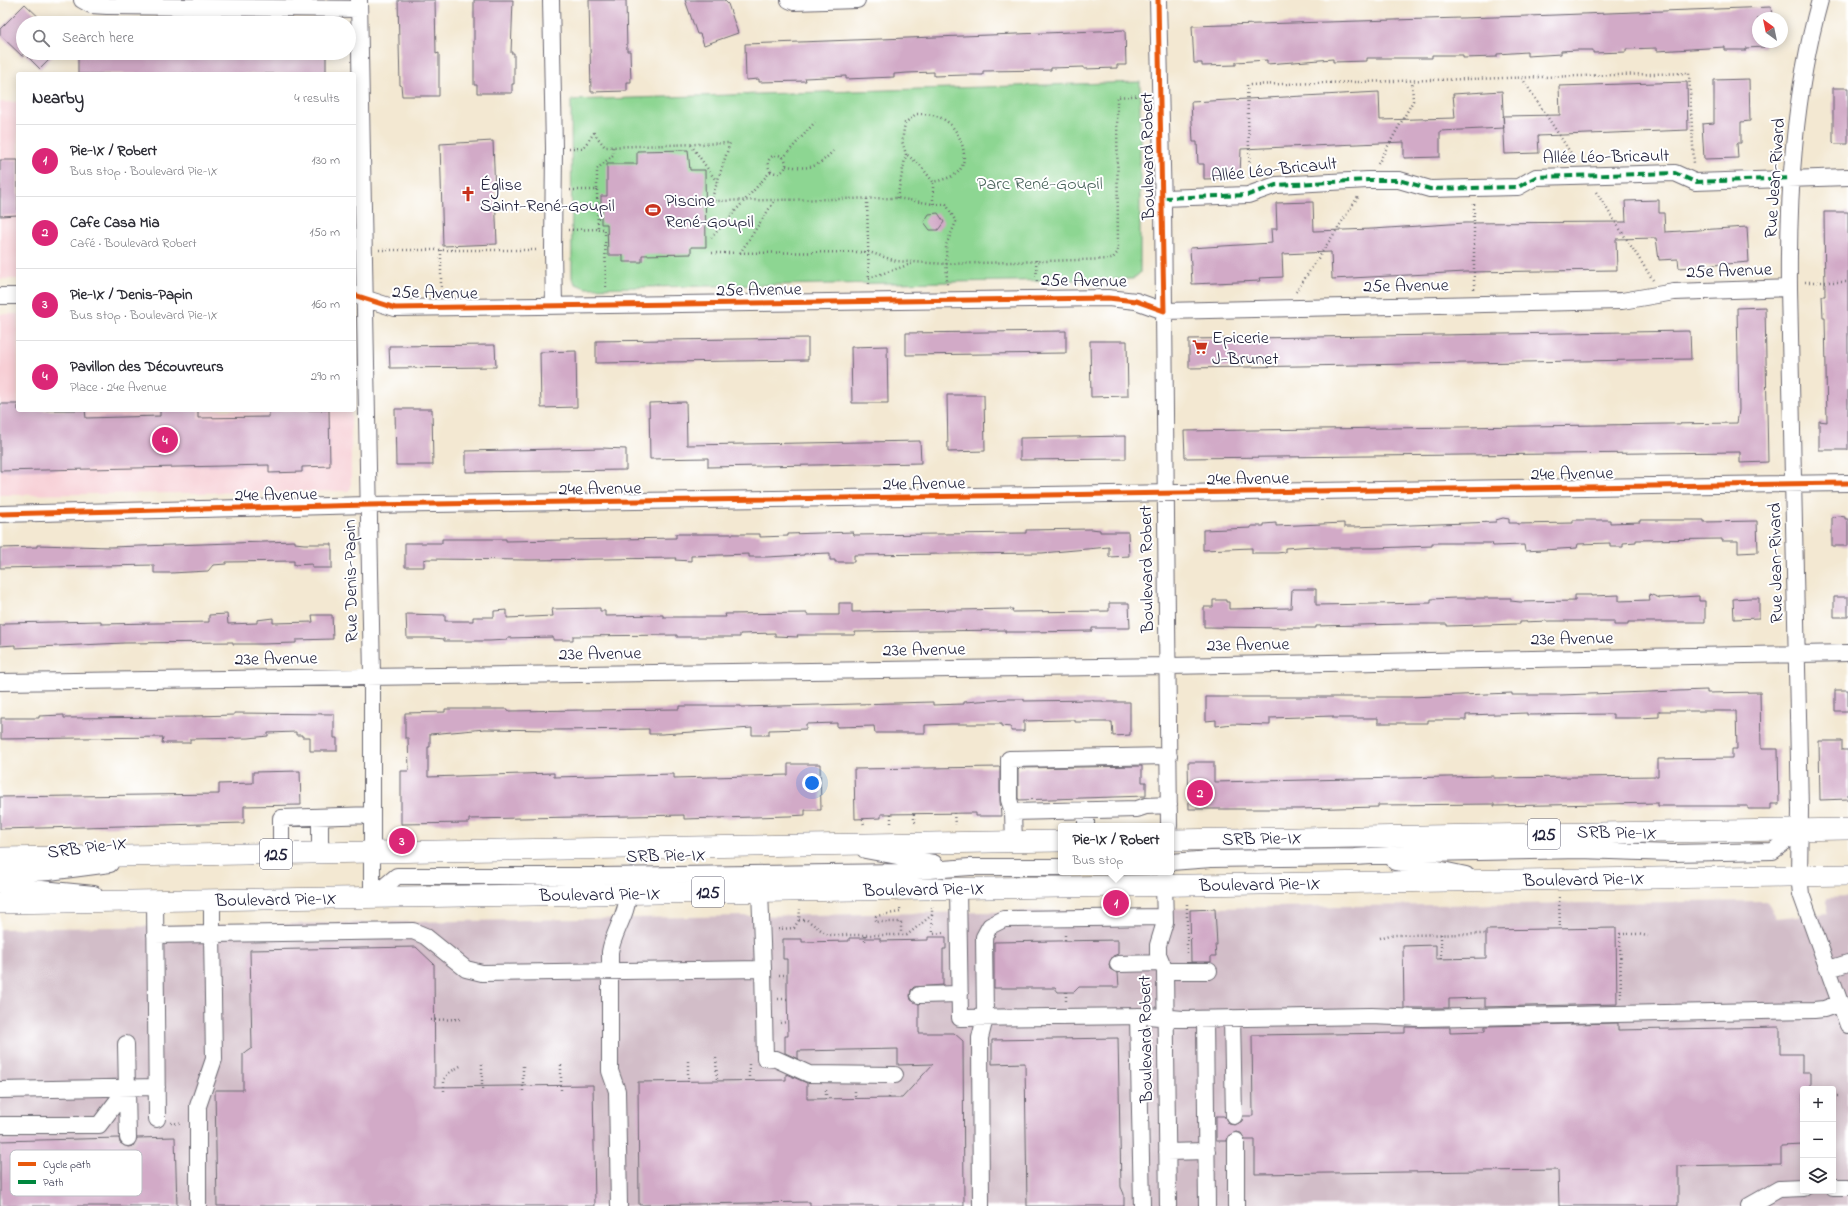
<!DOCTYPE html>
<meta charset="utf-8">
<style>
:root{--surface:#fff;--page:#f7f7f7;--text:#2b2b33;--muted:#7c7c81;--line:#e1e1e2;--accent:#db2777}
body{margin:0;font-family:"Indie Flower",sans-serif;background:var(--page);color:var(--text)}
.controls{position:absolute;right:12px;bottom:12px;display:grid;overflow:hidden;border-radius:4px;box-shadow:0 2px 10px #0003}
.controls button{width:36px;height:36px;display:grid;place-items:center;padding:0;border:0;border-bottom:1px solid var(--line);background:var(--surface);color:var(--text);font:20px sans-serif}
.compass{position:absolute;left:1752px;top:12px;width:36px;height:36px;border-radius:50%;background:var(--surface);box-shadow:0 2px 10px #0003;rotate:327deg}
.you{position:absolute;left:812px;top:783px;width:14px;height:14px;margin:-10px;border:3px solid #fff;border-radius:50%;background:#1a73e8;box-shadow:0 0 0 6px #1a73e833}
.badge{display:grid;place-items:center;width:26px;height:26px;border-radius:50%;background:var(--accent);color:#fff;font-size:13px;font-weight:700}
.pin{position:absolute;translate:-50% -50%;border:2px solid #fff;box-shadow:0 1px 4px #0006}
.popup{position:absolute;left:1058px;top:823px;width:116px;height:52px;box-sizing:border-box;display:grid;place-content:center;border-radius:4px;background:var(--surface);filter:drop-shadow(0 1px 3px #0005);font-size:13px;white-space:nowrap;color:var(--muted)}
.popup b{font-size:15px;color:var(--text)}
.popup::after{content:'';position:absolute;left:50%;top:100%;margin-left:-8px;border:8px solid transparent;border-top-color:var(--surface)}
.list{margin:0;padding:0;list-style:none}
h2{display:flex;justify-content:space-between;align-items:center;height:52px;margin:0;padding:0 16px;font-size:17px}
h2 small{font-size:13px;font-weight:400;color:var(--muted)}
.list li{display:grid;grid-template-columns:26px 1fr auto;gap:12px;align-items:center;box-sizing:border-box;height:72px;padding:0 16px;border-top:1px solid var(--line)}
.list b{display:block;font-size:15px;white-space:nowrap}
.list p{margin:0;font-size:13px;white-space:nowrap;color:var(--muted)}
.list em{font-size:13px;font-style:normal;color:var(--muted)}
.icon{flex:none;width:22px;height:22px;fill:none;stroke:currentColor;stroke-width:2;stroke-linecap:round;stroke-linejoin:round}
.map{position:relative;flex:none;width:1848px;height:1206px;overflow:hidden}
.search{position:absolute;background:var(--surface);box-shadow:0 2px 10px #0003;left:16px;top:16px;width:340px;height:44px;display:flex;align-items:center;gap:10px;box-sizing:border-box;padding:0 14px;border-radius:22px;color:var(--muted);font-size:15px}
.panel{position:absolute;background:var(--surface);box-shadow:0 2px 10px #0003;left:16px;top:72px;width:340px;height:340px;border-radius:4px}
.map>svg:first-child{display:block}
.built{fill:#f7cfd5}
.industrial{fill:#d2bdc8;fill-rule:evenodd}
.green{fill:#8dd692;stroke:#587c66}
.building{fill:#d2aac7}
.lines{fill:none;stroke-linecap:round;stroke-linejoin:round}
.minor-casing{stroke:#6b6770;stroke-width:18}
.major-casing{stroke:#6b6770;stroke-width:22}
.path{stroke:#6b6770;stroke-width:2.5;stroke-dasharray:1 3;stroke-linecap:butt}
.minor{stroke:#fff;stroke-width:16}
.major{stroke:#fff;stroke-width:21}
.quiet{stroke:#00873e;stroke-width:4;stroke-dasharray:8 4;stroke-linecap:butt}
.cycleway-casing{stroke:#fff;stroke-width:8}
.cycleway{stroke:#e8590c;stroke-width:5}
.labels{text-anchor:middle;stroke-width:4;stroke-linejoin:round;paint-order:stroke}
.shield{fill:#fff;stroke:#646476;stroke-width:1}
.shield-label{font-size:17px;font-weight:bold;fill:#22223b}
.street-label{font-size:18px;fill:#22223b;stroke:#fff}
.park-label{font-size:18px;fill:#476159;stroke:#fff}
.poi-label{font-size:18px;fill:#22223b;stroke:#fff;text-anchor:start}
.key{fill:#fff;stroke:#bdbdc4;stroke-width:1}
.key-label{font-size:11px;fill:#22223b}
</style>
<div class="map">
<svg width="1848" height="1206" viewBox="0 0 1848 1206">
<rect width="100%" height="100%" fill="#fff"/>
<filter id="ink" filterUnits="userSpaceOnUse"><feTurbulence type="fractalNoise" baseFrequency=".025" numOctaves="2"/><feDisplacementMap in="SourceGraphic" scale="8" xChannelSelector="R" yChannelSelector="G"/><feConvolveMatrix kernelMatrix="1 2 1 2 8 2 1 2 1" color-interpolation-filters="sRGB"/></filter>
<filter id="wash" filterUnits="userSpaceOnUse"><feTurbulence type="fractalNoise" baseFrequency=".012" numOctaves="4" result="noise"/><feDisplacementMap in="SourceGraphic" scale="16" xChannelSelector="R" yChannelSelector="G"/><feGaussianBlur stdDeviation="0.9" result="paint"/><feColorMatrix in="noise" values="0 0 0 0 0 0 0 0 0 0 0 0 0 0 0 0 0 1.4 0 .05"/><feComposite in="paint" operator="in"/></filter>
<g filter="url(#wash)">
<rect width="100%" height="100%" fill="#f3e8d2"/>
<path class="built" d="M0,102h18v177h-18z
M0,314h18v96h333v78l-3,3 -348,4z"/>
<path class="industrial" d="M1848,897v309h-1848v-277l1270,-22 496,-6 9,17 52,-5v-15zM1803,1089h30v102h-30z"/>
<path class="green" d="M1140,82v191l-7,6 -547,9 -10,-4 -4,-6 -1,-178z"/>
<g id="blocks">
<path class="building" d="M398,0h37l1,54 3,-1v43h-37l-1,-11h-1z
M474,0h39l-2,53h3v31h-2v9h-35v-8h-3z
M589,0h37l1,51h3l1,31h-4v9l-36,1z
M685,0h39l4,4 10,29 -34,12 -4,-11h-3z
M25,4l20,19h-22v34l-23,-22v-6z
M1771,7l1,11h-14v24h15v2h-9v3l-18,1v2h-21v-3l-68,4v-3l-31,1v3l-33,1v-3h-16l-16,1v3l-34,2v-4l-30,2v3l-34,1v-3h-31v3h-65v3l-34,1v-3l-66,5v-4l-31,2v3l-34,1v-3h-8l-2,-37 336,-10z
M1125,30l1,35h-9v3l-33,1v-2l-33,1v2l-68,1v4h-17l-32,1v-4l-27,1 -13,1v3l-48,2v-3l-41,2 1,3 -47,1v-3l-13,1 -1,-36z
M24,53h32l-16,16z
M78,53h248v21h-248z
M1749,79l1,42 -9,1v21h-4l1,15 -34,1 -2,-35 12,-1v-43z
M1687,82l1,48 -150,6 1,17 -34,1 -2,-38 57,-1 -1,-29z
M1833,88h15v56h-13l-2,-2z
M1502,91l2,37 -64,3v26l-36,1v-16l-163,7 -1,29 -36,1v-15h-6l-1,-22h-4l-2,-40 188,-10 1,28 75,-2 -2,-24z
M493,141l4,103 -54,2 -3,-102z
M688,150l2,20h15l1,77h-15v7l-49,1v7h-19v-7h-15l-1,-31h-6v-28h6v-32h30v-13z
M0,160h18v55l-18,1z
M1659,200v13h5l1,19 82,-5 2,35 -70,6 -1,-9 -19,1 -3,-22 -40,1 1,31 -151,2 -134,7 -1,-27 -49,2 1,23 -24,1 1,3 -68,3 -2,-36 82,-5 -1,-14h6l-1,-26 37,-1 1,29 59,-2 92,-6 161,-1 -1,-21z
M1824,212h24v238h-29v-29l8,1 -2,-105h-2l-1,-21h3z
M938,213l6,9 -6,8h-8l-6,-8 5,-8z
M1765,307l3,155 -28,1v-11l-555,6 -1,-27 553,-8 2,-13 -2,-102z
M1066,331v22l-160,2v-22z
M1690,331l1,28 -502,9v-29z
M808,338v22l-212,3v-22z
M1090,341h37l1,55 -37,1z
M495,345l1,22 -106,1 -1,-22z
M887,346l1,57h-36l-1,-56z
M576,351l1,56 -36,1 -1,-56z
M947,395h37l1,56 -37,1z
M686,402l1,43 233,-4 1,22 -213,4v-9l-58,1 -1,-56z
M0,404h18v6h67l1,8 74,-2v-6h38v8l71,-1v-7h60l1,56 -28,1v5l-33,1v-8l-269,6z
M395,409h37l1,56h-37z
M1126,436v23l-106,1v-22z
M602,448l24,1v21l-160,2v-21z
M1839,516l6,1v2h3v27h-16v-29z
M1503,518l6,1v4h8v1l56,-1v-3h37v3l30,-1v-2h64v2l53,-1 1,31 -20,1v-12h-16v-2l-86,1v2l-13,1v4h-13v-4l-32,1 -1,4 -52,3 -1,-6 -31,1 -1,-3h-60v3l-57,2h-61v-2l-29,2v4l-8,1h-25v-5l-49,2v-20l48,-2v-2h13v-2l12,-1v3l68,-3v4h10l142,-5v-2z
M1091,529l9,1v2h28l1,24 -20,1v-10l-67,6 -188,2v7h-19v-2h-5v-7l-26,1v1l-37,2h-18v-3l-58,2v5l-16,-1 1,-2 -145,2 -104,-1 -3,1v7h-19v-24h37v-4h64v2l170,-3v-4h84v3l28,-1v-2l65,-2 1,3 172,-2v-3z
M295,541v2l9,1h28v24h-20v-4l-18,1v-4l-68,1v2l-13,1 -5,6 -37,2h-17v-8l-154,3v-20l37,-1v-2l73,2z
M1292,589h24v16l115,-2v-4l24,-1h56v3l9,1 55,-1v-6h16v1l28,-1v6l31,-1 -1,-6 11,4 39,-2v5h6v21h-77v3h-14v-4h-64l-30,1v2l-73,2v-2h-43l-88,2v2h-24l-88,-1v-20h9v-7h13v2h3v7l62,-1z
M1834,597h14v20h-14z
M1750,598h9v20l-25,1 -1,-20z
M839,603h13v9l161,-3 -1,3 97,-1v-8h20l1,25h-38v3l-65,1h-22v-2l-150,2v3h-58l1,2 -23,-1v-3l-35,1v3h-63v-2l-104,1v4h-20v-3l-46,1v2l-17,1h-46v-2l-10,-1h-27l-1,-24 39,1v6h28v-4h21v-6l13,-1v8l46,-2 -1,-7 48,-1v3h5v5l58,-1v2h63l-1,-3 82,-1v2h32z
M227,614l1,10 29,-1v-3l16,-2v5l40,-1 -1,-7h20l1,24 -37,1v3l-34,1h-29v-2l-109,1 -109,5v-3l-15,1v-21h5v-2l96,-2v3l108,-2v-7z
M1707,690v3l53,-1 1,57h17l1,55h-8v5h-23v-3h-90v-3l-164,3v-2l-116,1v2l-79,2h-110l-1,-47h26v20l280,-6 -1,2 165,-2v-17l74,-1v-9h5l-1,-38h-77v6l-21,1h-25v-4l-86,1v-2l-61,2v5h-38v3h-50v-5h-45v-2l-63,2v7l-38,-1 -16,2v-6l-10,1v-24h204l102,-4v2h48z
M1835,690h13v21h-13z
M1008,699h16v2l69,-1v1h10v1h27v33l-17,1 -1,-14h-37v-2h-6l-45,1v10h-13v-4l-10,-1v-2h-50l-26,1v8h-50l-1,-7 -37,1v-4l-31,1v5l-37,1v5h-17v-7l-90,6h-13v-5l-94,1 -70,-1 -55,5v13h-2v30l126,-4v4l120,-3v4l114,-3v-11h32l1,46h-16v5l-16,1 -105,3v-4l-215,4v4l-68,1v-53h8l-1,-33h-3v-25l40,-1v-3h63v2l79,-1 92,-1v-3h62v1l192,-5v3l31,-1v-2z
M234,713l100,1v24h3v13h-27v-14h-8v-2h-6v-3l-28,1v3l-19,2 -59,1v4h-28l1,-6 -162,2v-21h38v-2l25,-1v3l131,-1v-1l39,-1z
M1819,741h23v9h6v49l-28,1z
M1142,766v16h4v14l-127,4 -1,-2v-28l2,-2z
M1000,767v33l1,16h-25v-3l-95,1v4l-26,1 -1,-50z
M300,771l1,34 -57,1v17l-244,6v-32l219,-3v-10l34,-1v-11z
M1215,909l2,36h-2l1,11h-5v6h-20l-1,-52z
M1616,928l1,76 -132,3v-9l-36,1v9h-45l-1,-62 33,-1v14l50,-1v-28z
M928,937h18v12h-3v36l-29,2 -3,3 -1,6 1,4 8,4v29h35l9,8 1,165h-154v-4l-171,3 -1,-123 148,-2v-6l21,9v16l95,-1 31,-34 -35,1v-16l-100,2v8l-13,-6v-17h3l-1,-44v-33h-4v-20h19v3l47,-1v-3h31v3l48,-1z
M1118,940v14l-5,2 -4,8 1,5 8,4 1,14h-40l-5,5h-16l-3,-4h-61v-46z
M416,947l18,17 1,123 158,-2 2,121h-378l-2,-116h28v-36l9,-6 -2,-98z
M1618,1023v7l162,-3v27h22v18h9v17h-8v56l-22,1v18l-103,2v40h-119l-1,-36 -303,4v-34h-10l-4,-7 -5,-1 -8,4 -1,5h-11v-25h8l5,8 6,1 7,-4 1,-5h10l-1,-81 153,-2v-6h45v5l35,-1v-5z
M1118,1038l3,149 3,7v12h-97l-2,-143 -33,1v-24z
M175,1137l2,69h-177v-65l119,-3 1,5 8,4 5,-1 4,-8z"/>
</g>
</g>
<g filter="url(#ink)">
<use href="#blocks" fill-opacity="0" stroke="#6b6770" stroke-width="1"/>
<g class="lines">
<defs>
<path id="minor" d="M82,0l9,5 16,1 252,3
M359,0l13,676v221
M551,0l3,148 -1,102 1,56
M789,0l5,2 63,-2
M1158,0l5,206 6,620
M1820,0c-26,94 -32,191 -31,288l11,522 -1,65 2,19 47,131
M1163,198l85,-3 28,-10 92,-5h31l31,9 88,-2 18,-10 139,-4 20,9 153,-5
M354,295l41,13 713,-10 28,3 28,10 458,-10 52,-9 115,-4
M0,296h18
M0,514l368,-9 1480,-22
M0,682l1168,-16 680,-13
M1013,812l-4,-12v-41l160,-3
M1086,826v-16
M1014,842l-1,-30 124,-3 9,-3 23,-1
M865,850l69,13
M281,853v-35l91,-3
M320,853v-36
M1171,862l40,-3 143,-2 71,-4 155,-3 92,3 101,-2 27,-21
M1395,862l24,3 47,10
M1165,872l-1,13 1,37 -7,23v9l7,17 3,235
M0,875l49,-3 61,-8
M0,885l94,9
M958,888l2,130 188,-2 35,3 188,-3 49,2 394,-8 10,-1 17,-6
M372,897l25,-21h204l302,-4 67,-5h91
M143,899l12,2 2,218
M212,900v34l201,-3 12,5 41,33 16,4 281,-4 -3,-78
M155,935l57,-1 2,125 -16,47v100
M1118,964l44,-1
M763,969l2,89 11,1 33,15 86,1
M1829,969l19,-6
M1165,971h44
M919,995l41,-1
M1138,1016l4,190
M1232,1018l2,98
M1205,1019l2,187
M126,1044l2,94
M0,1090l157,-3
M0,1125h99l28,-37
M1236,1141v65
M1167,1152l40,-1
M1833,1187h15
M619,1206l-2,-115 -7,-20v-119c3,-20 18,-38 18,-59
M981,1206l-1,-168 5,-20 -1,-81 6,-11 14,-7 160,-2
M1749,1206l30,-17 24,-1"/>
<path id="major" d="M1171,840l677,-11
M0,858l1061,-17
M0,903l1848,-28"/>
</defs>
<use href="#minor" class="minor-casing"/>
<use href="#major" class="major-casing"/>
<path class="path" d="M1522,78l54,83
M691,145l26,37
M569,148h14l11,-15 11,14 125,-4 -19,58 186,-3 36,6h13l10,18 -10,23 1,41
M768 164a9 9 0 1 1 18 0a9 9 0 1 1-18 0Z
M783,158l32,-36
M1378,164l35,-63 -1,-20
M786,166c24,3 30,3 47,-15
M1250,178l-3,-93 442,-12 5,91
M570,190h27v-21l16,-14v-8
M1596,192l57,88
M897,198l9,-44 -4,-13 3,-18 11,-9c11,0 21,0 30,7 14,9 26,39 11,52 -6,5 -16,7 -24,9l-12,-16 -15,-12
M867,199l2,87
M933,204v-22
M1474,204v85
M598,229h7l1,60
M568,230l30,-1 -1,-39
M711,238l60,-67
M379,250h159
M712,253l157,-1 27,9 50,3 166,-5 6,-7 -1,-155 28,-2
M740,253l35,-53
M1036,260l1,23
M869,278l45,-15
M1805,282h43
M441,291v-41
M1296,292l62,-95
M954,813l1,12
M891,814v12
M914,814v7l3,3
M863,819l1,7
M1559,897l1,32
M1187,904v51
M900,908v4l-24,4v6h25v12
M932,915l1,19 10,-1
M799,920h8l21,15h79l25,-20v-8
M778,929l16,-1 5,-8 1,-11
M1441,934v27
M1065,935v6
M1380,938l10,-3 96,-1
M865,941v-6
M779,975h8
M1621,998l-1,-64h17l11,2
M778,999h12
M1066,1001v-9
M431,1020l29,-1
M780,1023l8,-1
M716,1058l1,23
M482,1064v27
M749,1081v-18
M688,1082v-24
M561,1090v-28
M444,1091v-12l6,-7 12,-7
M523,1091v-28
M855,1091v7
M1833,1096h7
M889,1098l1,-8
M826,1099v-10
M171,1123l11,1"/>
<use href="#minor" class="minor"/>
<use href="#major" class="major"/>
<path class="quiet" d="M1163,198l85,-3 28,-10 92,-5h31l31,9 88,-2 18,-10 139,-4 20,9 96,-4"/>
<defs>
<path id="cycleway" d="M354,295l41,13 713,-10 28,3 28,10 -6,-311
M0,514l368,-9 1480,-22"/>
</defs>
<use href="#cycleway" class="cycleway-casing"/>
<use href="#cycleway" class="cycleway"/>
</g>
</g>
<defs>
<symbol id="church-bare" viewBox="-9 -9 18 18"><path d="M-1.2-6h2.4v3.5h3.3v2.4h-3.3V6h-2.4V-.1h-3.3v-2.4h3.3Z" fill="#c8321e" stroke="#fff" stroke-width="2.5" paint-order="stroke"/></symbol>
<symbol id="stadium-bare" viewBox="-9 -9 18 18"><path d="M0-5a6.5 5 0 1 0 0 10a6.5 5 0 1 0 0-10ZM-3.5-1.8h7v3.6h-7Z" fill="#c8321e" stroke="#fff" stroke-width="2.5" paint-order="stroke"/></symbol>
<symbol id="supermarket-bare" viewBox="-9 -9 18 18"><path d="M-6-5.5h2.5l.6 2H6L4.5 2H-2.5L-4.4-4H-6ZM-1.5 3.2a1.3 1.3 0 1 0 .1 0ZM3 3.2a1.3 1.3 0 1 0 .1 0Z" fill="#c8321e" stroke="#fff" stroke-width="2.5" paint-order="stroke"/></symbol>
</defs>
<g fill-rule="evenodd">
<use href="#church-bare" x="457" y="183" width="22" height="22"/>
<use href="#stadium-bare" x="642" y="199" width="22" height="22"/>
<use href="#supermarket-bare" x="1189" y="336" width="22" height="22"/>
</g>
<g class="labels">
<g class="shield">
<rect x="1528" y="819" width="32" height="30" rx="3"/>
<rect x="260" y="839" width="32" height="30" rx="3"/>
<rect x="692" y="877" width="32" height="30" rx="3"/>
</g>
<g class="shield-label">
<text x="1544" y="840">125</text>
<text x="276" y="860">125</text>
<text x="708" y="898">125</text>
</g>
<g class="street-label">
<text transform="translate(1147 156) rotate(-91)" y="6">Boulevard Robert</text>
<text transform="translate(1606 156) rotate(-1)" y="6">Allée Léo-Bricault</text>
<text transform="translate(1274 169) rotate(-6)" y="6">Allée Léo-Bricault</text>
<text transform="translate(1774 178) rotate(-86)" y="6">Rue Jean-Rivard</text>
<text transform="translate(1729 270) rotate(-2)" y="6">25e Avenue</text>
<text transform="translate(1084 280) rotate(1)" y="6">25e Avenue</text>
<text transform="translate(1406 285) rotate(-1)" y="6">25e Avenue</text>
<text transform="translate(759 289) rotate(-1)" y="6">25e Avenue</text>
<text transform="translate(435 292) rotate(1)" y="6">25e Avenue</text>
<text transform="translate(1572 473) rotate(-1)" y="6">24e Avenue</text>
<text transform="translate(1248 478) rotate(-1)" y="6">24e Avenue</text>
<text transform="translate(924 483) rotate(-1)" y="6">24e Avenue</text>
<text transform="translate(600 488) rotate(-1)" y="6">24e Avenue</text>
<text transform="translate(276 494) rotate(-1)" y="6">24e Avenue</text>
<text transform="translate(1775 563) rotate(-91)" y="6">Rue Jean-Rivard</text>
<text transform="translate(1146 569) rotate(-91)" y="6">Boulevard Robert</text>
<text transform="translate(350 581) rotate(-91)" y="6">Rue Denis-Papin</text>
<text transform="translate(1572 638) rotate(-1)" y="6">23e Avenue</text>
<text transform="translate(1248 644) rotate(-1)" y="6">23e Avenue</text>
<text transform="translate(924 649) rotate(-1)" y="6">23e Avenue</text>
<text transform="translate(600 653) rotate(-1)" y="6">23e Avenue</text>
<text transform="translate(276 658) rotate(-1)" y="6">23e Avenue</text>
<text transform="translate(1617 832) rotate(1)" y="6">SRB Pie-IX</text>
<text transform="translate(1262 838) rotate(-1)" y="6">SRB Pie-IX</text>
<text transform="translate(87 847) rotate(-7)" y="6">SRB Pie-IX</text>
<text transform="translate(666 855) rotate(-1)" y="6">SRB Pie-IX</text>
<text transform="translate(1584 879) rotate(-1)" y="6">Boulevard Pie-IX</text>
<text transform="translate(1260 884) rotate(-1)" y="6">Boulevard Pie-IX</text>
<text transform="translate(924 889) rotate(-1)" y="6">Boulevard Pie-IX</text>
<text transform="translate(600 894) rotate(-1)" y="6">Boulevard Pie-IX</text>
<text transform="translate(276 899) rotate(-1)" y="6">Boulevard Pie-IX</text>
<text transform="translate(1145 1039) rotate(-91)" y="6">Boulevard Robert</text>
</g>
<g class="park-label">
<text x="1040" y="189">Parc René-Goupil</text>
</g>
<g class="poi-label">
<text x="480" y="190">Église<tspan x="480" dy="21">Saint-René-Goupil</tspan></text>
<text x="665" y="206">Piscine<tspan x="665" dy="21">René-Goupil</tspan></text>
<text x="1212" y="343">Epicerie<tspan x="1212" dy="21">J-Brunet</tspan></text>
</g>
</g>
<rect x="10" y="1150" width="132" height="46" rx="6" class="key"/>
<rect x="18" y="1162" width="18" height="4" fill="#e8590c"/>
<rect x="18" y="1180" width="18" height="4" fill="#00873e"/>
<g class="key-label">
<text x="43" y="1168">Cycle path</text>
<text x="43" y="1186">Path</text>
</g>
</svg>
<div class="controls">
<button>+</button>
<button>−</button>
<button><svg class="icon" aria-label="layers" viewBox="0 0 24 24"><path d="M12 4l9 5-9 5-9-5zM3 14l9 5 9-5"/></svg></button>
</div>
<svg class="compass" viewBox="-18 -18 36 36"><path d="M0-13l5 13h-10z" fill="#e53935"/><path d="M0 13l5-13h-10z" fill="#7c7c81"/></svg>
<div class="you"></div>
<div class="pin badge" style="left:1116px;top:903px">1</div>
<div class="popup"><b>Pie-IX / Robert</b>Bus stop</div>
<div class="pin badge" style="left:1200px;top:793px">2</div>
<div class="pin badge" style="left:402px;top:841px">3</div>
<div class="pin badge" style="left:165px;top:440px">4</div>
<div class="search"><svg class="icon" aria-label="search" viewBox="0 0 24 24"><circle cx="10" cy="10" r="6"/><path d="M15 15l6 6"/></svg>Search here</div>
<section class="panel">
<h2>Nearby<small>4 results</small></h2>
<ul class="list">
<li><span class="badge">1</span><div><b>Pie-IX / Robert</b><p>Bus stop · Boulevard Pie-IX</p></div><em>130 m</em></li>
<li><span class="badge">2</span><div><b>Cafe Casa Mia</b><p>Café · Boulevard Robert</p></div><em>150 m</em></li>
<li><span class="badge">3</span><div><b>Pie-IX / Denis-Papin</b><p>Bus stop · Boulevard Pie-IX</p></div><em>160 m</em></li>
<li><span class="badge">4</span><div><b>Pavillon des Découvreurs</b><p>Place · 24e Avenue</p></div><em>290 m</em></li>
</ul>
</section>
</div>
